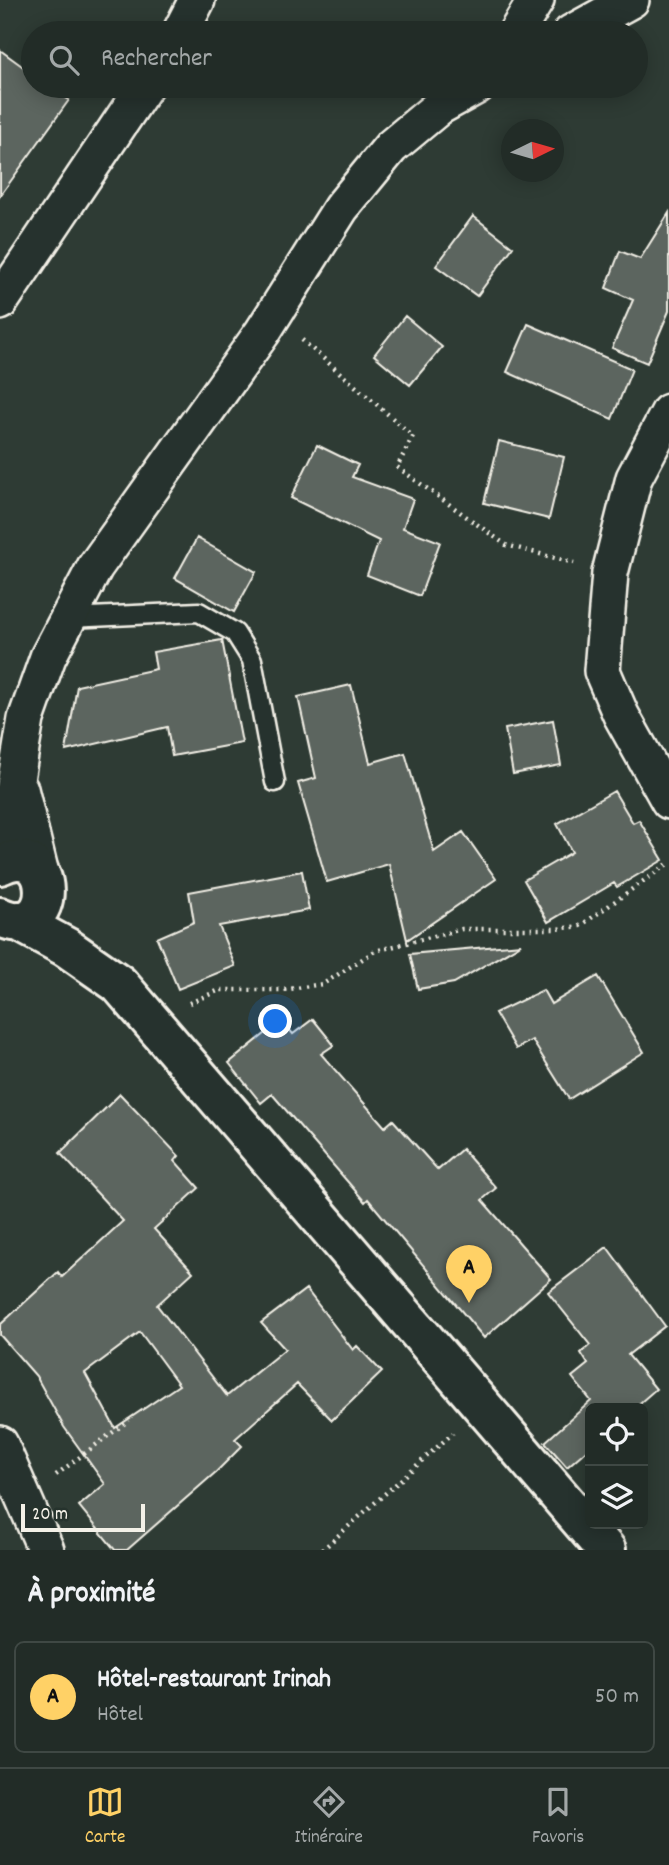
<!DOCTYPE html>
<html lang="fr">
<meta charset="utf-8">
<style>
:root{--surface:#222c27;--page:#2a342f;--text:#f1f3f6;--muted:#a2a7a7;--line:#3f4844;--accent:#ffd166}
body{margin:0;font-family:Dekko,sans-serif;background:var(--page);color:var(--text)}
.controls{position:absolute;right:21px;bottom:21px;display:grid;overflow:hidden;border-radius:10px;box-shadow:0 4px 18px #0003}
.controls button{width:63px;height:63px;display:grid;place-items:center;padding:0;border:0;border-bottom:2px solid var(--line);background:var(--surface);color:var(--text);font:35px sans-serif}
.compass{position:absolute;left:501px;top:119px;width:63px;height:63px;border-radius:50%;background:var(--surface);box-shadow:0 4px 18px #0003;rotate:85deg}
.scale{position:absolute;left:21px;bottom:18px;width:124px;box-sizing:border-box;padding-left:7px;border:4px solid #f4f1e8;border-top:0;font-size:19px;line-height:24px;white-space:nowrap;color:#f4f1e8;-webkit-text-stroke:5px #26332d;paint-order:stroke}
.you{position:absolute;left:276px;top:1022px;width:24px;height:24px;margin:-18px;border:5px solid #fff;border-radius:50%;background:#1a73e8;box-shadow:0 0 0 10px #1a73e833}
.badge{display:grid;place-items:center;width:46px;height:46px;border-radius:50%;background:var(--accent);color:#111;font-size:23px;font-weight:700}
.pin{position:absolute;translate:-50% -58px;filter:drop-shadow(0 2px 4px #0008)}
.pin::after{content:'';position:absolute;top:37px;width:24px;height:21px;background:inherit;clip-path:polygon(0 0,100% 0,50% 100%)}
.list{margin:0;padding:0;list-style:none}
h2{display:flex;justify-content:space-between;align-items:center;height:91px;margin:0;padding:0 28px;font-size:30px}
h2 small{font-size:23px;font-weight:400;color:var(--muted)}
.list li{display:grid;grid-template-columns:46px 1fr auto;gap:21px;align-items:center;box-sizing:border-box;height:112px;margin:0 14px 14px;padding:0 14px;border:2px solid var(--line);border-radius:10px}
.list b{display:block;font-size:26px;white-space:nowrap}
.list p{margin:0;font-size:23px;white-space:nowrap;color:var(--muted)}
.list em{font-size:23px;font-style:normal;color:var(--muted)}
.icon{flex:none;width:38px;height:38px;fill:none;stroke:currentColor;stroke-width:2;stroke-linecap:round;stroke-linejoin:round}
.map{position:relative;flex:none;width:669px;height:1550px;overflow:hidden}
.search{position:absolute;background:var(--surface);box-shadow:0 4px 18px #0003;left:21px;right:21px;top:21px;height:77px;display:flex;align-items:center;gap:18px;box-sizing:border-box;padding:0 24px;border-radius:38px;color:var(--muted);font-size:26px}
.sheet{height:217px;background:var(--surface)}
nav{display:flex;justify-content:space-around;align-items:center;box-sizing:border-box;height:98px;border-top:2px solid var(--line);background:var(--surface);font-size:19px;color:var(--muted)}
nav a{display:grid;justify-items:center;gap:4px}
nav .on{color:var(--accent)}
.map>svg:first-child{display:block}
.building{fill:#5c655e;stroke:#f4f1e8;stroke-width:2;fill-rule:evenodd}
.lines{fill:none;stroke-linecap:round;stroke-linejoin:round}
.lane-casing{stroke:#f4f1e8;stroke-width:23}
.street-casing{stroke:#f4f1e8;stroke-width:40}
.secondary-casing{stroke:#f4f1e8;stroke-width:44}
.path{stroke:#f4f1e8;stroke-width:4.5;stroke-dasharray:2 5;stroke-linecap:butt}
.lane{stroke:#26332d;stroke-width:18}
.street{stroke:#26332d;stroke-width:35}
.secondary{stroke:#26332d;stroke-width:38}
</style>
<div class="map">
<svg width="669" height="1550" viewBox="0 0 669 1550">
<rect width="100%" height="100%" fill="#2e3b34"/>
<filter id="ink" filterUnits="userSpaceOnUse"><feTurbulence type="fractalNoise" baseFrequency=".0143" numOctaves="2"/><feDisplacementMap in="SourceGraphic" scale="14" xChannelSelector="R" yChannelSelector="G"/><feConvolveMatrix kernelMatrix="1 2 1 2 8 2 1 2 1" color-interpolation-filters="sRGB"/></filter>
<g filter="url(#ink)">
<path class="building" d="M0,50l33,24v12h16l20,14 -69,96z
M669,213v98l-22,52 -35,-15 21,-48 -27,-12 14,-37 20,8z
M473,216l40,31 -36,49 -41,-30z
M405,316l37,31 -32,38 -36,-30z
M528,324l104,45 -20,50 -105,-47z
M499,441l65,16 -15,62 -65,-16z
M317,445l41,20 -6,12 61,22 -10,29 37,14 -20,54 -53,-21 12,-34 -88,-43z
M197,538l59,34 -22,40 -59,-34z
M222,640l20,103 -70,13 -5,-29 -101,24 11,-65 79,-17 -3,-17z
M351,685l19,78 35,-10 29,99 29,-20 33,47 -89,61 -18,-76 -62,18 -29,-99 18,-5 -18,-81z
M553,720l8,45 -48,9 -8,-45z
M614,791l19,32 6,-3 24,40 -46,27 -3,-4 -66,39 -24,-42 48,-28 -15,-28z
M302,871l7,39 -90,16 16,40 -57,23 -21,-51 37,-16 -5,-30z
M521,944l-67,39 -36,6 -8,-35z
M598,976l46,76 -75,47 -37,-59 -16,9 -21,-36 48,-23 8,14z
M313,1019l21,26 -13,9 64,73 8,-7 45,50 24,-21 34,39 -14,12 69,79 -67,59 -116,-139 -3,3 -93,-108 -11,9 -32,-40 53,-43 11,14z
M120,1094l59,62 -4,5 24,27 -45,41 39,43 -36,33 70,91 58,-47 -24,-26 45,-34 47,61 4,-4 25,26 -50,48 -35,-36 -62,55 7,7 -26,26 -89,78h-12l-36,-44 26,-22 -41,-57 -28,-51 -36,-41v-10l58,-53 4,5 61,-56 -63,-68zM140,1332l39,53 -64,43 -30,-55z
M607,1247l58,79 -37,29 28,34 -22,19h-44v39l-23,20 -22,-25 46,-41 -19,-24 16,-13 -7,-11 9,-8 -42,-53z"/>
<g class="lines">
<defs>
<path id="lane" d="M69,618l130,-6 36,21 17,27 23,122"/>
<path id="street" d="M180,33l17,-33
M516,33l20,-33
M571,33l60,-33
M0,302l145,-216
M669,412l-35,66 -24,95 -8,98 19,44 48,86
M20,789l21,85
M2,863l24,-144 22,-62 47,-90 167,-234 79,-125 50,-61 48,-40 38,-21
M0,1444l46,106"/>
<path id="secondary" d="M0,865c57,-29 60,79 0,52
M18,921l48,26 53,37 487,566"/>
</defs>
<use href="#lane" class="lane-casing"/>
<use href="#street" class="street-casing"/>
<use href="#secondary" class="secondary-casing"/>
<path class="path" d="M302,340l111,96 -16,31 109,78 68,18
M189,1003l31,-13h63l40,-6 52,-33 87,-22h95l23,-3 89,-63
M56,1475l73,-55
M322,1550l131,-117"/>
<use href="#lane" class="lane"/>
<use href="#street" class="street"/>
<use href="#secondary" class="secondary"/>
</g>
</g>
</svg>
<div class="controls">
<button><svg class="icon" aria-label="locate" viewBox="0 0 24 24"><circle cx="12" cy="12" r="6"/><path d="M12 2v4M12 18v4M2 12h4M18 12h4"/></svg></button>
<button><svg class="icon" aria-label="layers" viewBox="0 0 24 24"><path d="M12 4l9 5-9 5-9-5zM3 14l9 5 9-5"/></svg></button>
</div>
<svg class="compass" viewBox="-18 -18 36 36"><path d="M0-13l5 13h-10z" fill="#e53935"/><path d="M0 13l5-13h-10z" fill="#a2a7a7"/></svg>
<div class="scale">20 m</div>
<div class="you"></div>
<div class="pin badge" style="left:469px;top:1303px">A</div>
<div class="search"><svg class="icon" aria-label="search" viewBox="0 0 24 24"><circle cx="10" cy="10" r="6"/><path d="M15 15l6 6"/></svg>Rechercher</div>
</div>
<section class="sheet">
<h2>À proximité<small></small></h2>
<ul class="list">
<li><span class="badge">A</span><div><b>Hôtel-restaurant Irinah</b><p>Hôtel</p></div><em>50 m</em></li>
</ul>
</section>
<nav>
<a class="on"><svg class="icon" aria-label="map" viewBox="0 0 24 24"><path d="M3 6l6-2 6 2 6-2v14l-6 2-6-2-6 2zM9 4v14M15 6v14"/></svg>Carte</a>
<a><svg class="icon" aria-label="directions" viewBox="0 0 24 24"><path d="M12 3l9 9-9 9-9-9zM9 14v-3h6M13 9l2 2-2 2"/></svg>Itinéraire</a>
<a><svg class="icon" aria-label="saved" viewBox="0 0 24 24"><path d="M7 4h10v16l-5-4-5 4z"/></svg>Favoris</a>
</nav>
